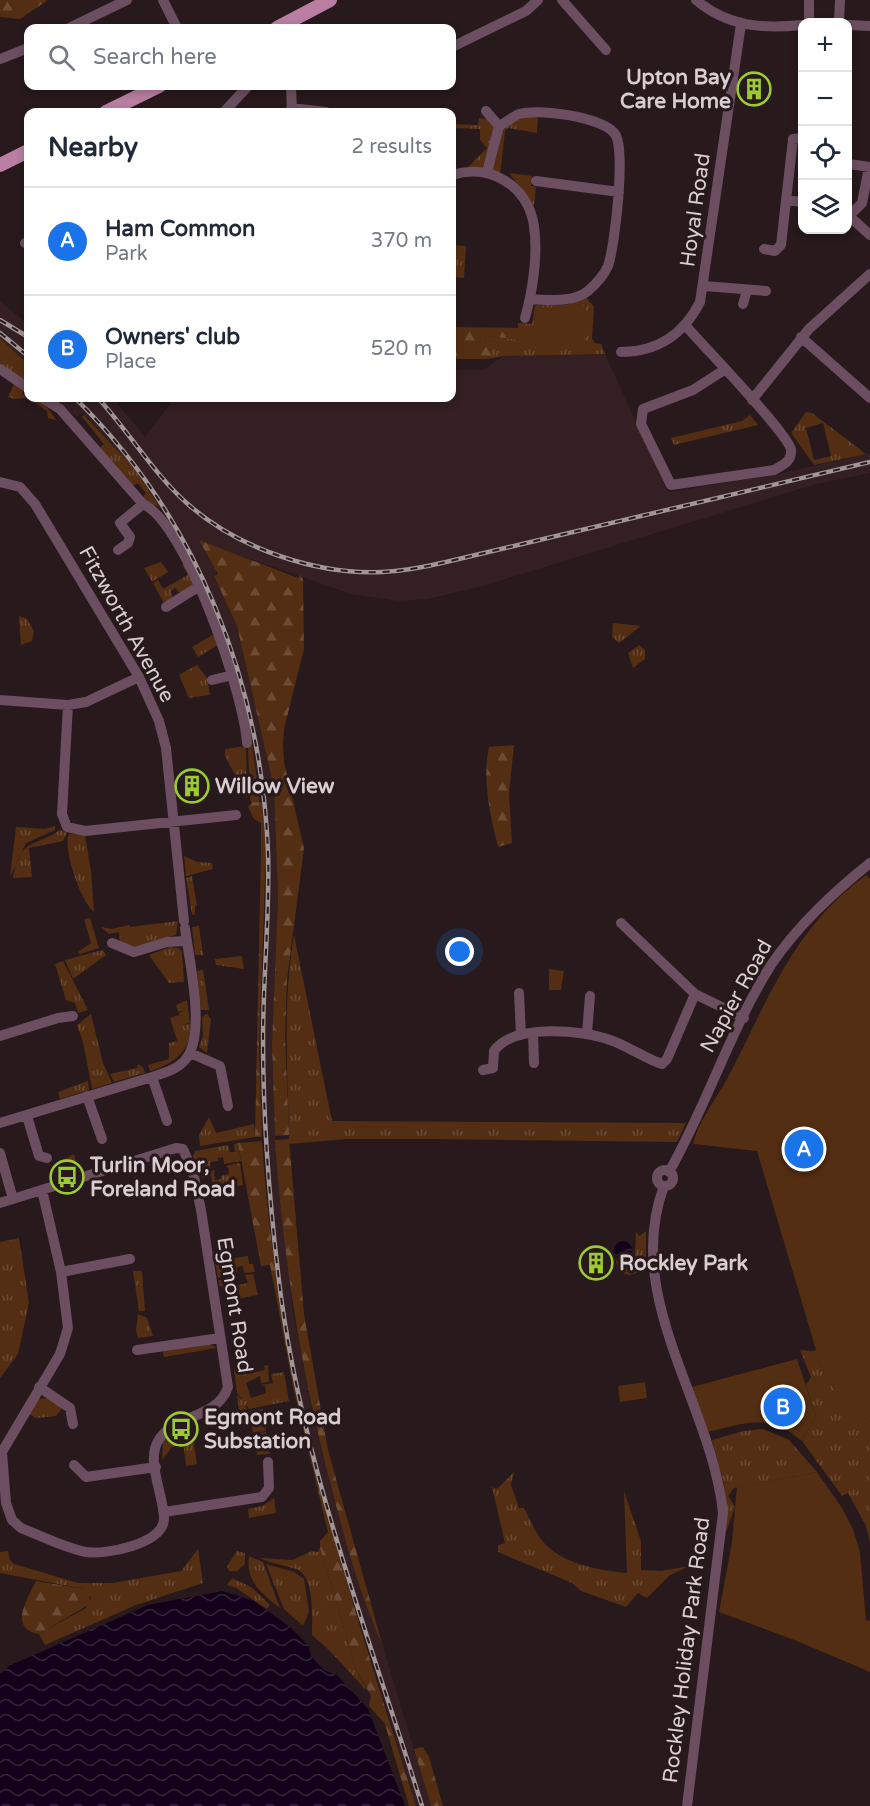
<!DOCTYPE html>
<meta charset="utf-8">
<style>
:root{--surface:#fff;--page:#f6f6f7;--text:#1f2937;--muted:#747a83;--line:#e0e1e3;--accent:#1a73e8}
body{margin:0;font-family:"Varela Round",sans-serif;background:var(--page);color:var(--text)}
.controls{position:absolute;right:18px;top:18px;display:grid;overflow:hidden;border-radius:12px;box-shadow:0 3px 9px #0003}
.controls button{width:54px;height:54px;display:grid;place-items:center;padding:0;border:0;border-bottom:2px solid var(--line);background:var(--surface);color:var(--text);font:30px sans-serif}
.you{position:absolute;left:460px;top:952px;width:21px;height:21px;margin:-15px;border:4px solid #fff;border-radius:50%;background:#1a73e8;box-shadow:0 0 0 9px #1a73e833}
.badge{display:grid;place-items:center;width:39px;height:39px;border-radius:50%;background:var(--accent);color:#fff;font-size:20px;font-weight:700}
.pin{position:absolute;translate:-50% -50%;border:3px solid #fff;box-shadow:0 2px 6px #0006}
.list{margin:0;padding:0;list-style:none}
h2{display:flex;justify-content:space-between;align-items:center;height:78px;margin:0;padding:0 24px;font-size:26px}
h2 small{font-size:20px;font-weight:400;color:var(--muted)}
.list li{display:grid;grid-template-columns:39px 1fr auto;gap:18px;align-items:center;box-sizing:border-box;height:108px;padding:0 24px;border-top:2px solid var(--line)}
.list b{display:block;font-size:22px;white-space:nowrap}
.list p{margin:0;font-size:20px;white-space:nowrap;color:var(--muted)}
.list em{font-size:20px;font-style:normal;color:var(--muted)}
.icon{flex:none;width:33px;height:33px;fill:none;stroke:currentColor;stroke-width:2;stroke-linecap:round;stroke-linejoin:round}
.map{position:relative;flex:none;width:870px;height:1806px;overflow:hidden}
.search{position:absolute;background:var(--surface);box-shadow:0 3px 9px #0003;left:24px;top:24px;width:432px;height:66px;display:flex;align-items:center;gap:15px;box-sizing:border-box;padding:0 21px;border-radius:12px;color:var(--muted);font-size:22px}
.panel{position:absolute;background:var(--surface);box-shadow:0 3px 9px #0003;left:24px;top:108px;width:432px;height:294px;border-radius:12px}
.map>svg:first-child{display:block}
.built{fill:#341f23}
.grass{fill:url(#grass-tufts);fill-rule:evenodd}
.forest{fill:url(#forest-firs)}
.park{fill:#532e12}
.water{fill:url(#water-waves)}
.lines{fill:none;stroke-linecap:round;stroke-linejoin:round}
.minor{stroke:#6b4e5f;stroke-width:10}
.major{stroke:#b97ea1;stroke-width:14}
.rail-casing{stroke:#a09597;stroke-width:4.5}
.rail{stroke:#27191c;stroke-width:2;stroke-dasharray:7;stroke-linecap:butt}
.labels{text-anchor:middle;stroke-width:6;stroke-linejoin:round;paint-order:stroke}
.poi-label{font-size:21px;font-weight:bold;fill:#d8ced0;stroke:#27191c;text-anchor:start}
.street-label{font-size:21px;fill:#d8ced0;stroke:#27191c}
</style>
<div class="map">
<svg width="870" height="1806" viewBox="0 0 870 1806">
<defs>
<pattern id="grass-tufts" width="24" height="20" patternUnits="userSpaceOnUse" patternTransform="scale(1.5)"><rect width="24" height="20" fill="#532e12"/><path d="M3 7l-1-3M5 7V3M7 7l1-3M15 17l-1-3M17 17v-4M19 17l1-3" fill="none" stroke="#6b4b33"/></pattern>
<pattern id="forest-firs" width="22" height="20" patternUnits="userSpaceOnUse" patternTransform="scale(1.5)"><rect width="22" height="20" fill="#532e12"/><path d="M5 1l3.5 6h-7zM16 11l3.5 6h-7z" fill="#6b4b33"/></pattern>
<pattern id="water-waves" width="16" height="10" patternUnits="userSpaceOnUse" patternTransform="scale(1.5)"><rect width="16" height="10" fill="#14001b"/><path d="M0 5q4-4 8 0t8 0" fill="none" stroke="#35243b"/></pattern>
</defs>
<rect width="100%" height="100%" fill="#27191c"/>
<path class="built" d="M0,301l28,23v40l-28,-26z
M605,354l63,138 105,-17 97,-22v20l-57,12 -330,101 -55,13 -30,2 -47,-7 -121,-42 -16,24 23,50 37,162 4,109 -6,147 3,92 18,175 21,108 28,110 29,90 12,28 48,159h-15l-89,-292 -26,-101 -22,-114 -19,-195 6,-251 -3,-46 -11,-62 -70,-201 -28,-47 -39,-50 -33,-34 -5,4 -17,-13 6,-6h47l32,39 30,-39h277v-28h31l20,-14z"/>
<path class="grass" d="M520,114h18l-1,19 -29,-5 -3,3 -5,45 -36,-5 23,-23 -7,-8v-11l-28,-1v-4l26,1 1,-7 14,2 6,6z
M509,173l23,3 -1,10 5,1 -2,19z
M452,245l14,1 -2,32 -12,-1z
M586,297l8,10 -2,32 3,4 6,1 4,10 -102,2 -15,3 3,-3 -6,-13 1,-7 35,4 5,-4 -3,-8h-5v-5l14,1 3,-19h31z
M0,354l27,16 1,7 -6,2 -22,-14z
M14,384l9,7 -1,5 4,-4 2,6c13,0 22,12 28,22l-8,-2 -1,-7 -19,-13 -14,1 -6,-2z
M806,412l6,1 54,41 -52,11 -23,-32zM823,423l8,33 -17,4 -8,-32z
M84,415l49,52 27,40 -12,-4 -5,-6 3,-4 -8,-10 -6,3 -32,-38 4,-4 -22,-27z
M750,415l8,10 -84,20 -3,-7 71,-17z
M161,562l7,10 -16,10 -8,-14z
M184,564l10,20 -14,9 -5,-5 -4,3 2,7 -8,7 -12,-22 5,-3 5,9 25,-14 -6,-10z
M19,616l8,3 7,12 -2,10 -11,4z
M613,623l28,3 -22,17 -7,-6z
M214,634l4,11 -20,12 -6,-10z
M639,645l6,5v9l-12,9 -5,-15z
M197,665l10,13 3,17 -21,3 -10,-23z
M248,745h4l8,56 -7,4 -3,-5z
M246,746l1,52 -22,-42v-7z
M55,826v4l-29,13 -16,34 6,-50 29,2z
M60,830l7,3 -4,8 -34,7 3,29 -19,1c7,-41 21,-30 47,-48z
M69,834l16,1 6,36 3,41c-12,-8 -32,-63 -25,-78z
M184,856l13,6 15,1 1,6 -27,7z
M192,876l5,30h-2v8l-3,1 -6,-37z
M90,918l9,30 -19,6 -2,-2 13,-9 -7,-24z
M178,921l-2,14 -43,12 -13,-6 -1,-9 -10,2 -8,-7 11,2 17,-4 1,2z
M199,926l4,29h-8l-3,-28z
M294,935l38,186 354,2 -9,19 -244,-3h-86l-58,5c-1,-72 -7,-137 5,-209z
M170,947l9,1 3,4 2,30 -15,1 -20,-28z
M103,950l3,5 -33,24 -8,-19z
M242,956l2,13 -28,-4 -1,-6z
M63,961l25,49 -10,3 -3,-10 -9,-3 -11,-36z
M203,970l6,40h-8l-4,-39z
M187,1000l3,23 -8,2 8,-1c3,27 -17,40 -40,47l-2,-6 21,-6v-16l8,-2 2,6 -9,-29 9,-3 1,3 -1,-5 7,-3 -8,2 -2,-7z
M91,1014l12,49 9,20 -20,6 -9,-47 -6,-17z
M207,1014l4,5 -4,34 -8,-6 4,-11 -1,-19z
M138,1064l5,3 2,6 -31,9 -4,-8 27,-6z
M88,1081l1,9 -29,9 -2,-7z
M209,1117l7,16 38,-9 1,13 -55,9 -1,-11z
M238,1143l3,18 -17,3 -1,-7 -5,1v3l-8,1 1,7 -12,1 -6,-14 2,-5 33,-6 2,7h5l-1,-8z
M74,1154l4,17 -12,4 -5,-14z
M240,1163l3,22 -29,7 -3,-16 -8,2 -3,-6 14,-2 1,10 6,-1v-3l8,-2 -1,-7 -3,-1z
M636,1231l3,5 7,-5v39l-16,5 -12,-3 -2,-12 7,4 12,-8z
M19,1238l10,65 -11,51 -18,24v-136z
M248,1256l1,8h4l2,8 -11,1 -1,-7 -6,1v5l-19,6 -3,-17z
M133,1271h9l3,40h-6z
M253,1274l5,21 -27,5 -2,-13 -10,-1v-6l13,-2 2,11 5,-1 -1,-3 10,-2 -3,-8z
M138,1314l9,4 6,18 -15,2 -2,-8z
M209,1343l8,5 -53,9 -1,-6z
M800,1350l13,1c14,29 29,54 57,70v122l-4,-17 -18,-33 -6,3 -40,-55 14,-25 -10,-31 5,-8z
M268,1365l1,17 -8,1 -1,-7 -14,7 5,15 15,-5 -1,-7 -4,-1 12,-2 -2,-9 13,-2 5,29 -40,8 -4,-5 2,6 -8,1 -2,-16 6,6 -6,-8 -3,-23 6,5 25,-5 -1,-4z
M50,1398l13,9 -7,9 -20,2 -7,-4 9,-15z
M263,1409l3,22 -13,2 -4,-22z
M763,1429l26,11 28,32 -83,16 -6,8 7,11 -9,25 -2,-49 -12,-43 31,-9z
M180,1431l1,14 -9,2 -10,13 1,-18z
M266,1432l4,22 -13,1 -4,-21z
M193,1439l4,25 -11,2 -3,-25z
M514,1472l-3,13 8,23h5c6,11 12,27 21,36 21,21 54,26 82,29l-3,-82 17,50v29l20,1 29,-5 -20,9 -23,23 -9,-5 -12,14 -45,-16 -9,-8 -74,-31v-7l7,-2 -13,-56 5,2z
M274,1498l2,15 -27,5 -1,-9 14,-3z
M320,1548l36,121 11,22c-19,-20 -34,-39 -55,-56 0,-16 3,-60 -16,-66 -12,-4 -24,-5 -36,-11l32,2 20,-9 6,1z
M198,1549l5,34 -67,22 -91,40 -6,-11 47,-26 5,-10 -7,-9 -84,-16v-21l8,-1 2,9 4,4 64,19h35l68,-12z
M237,1551l8,2v11l-8,7h-8l-2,-5z
M249,1556l14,6 17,46c-18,-15 -35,-26 -31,-52z
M266,1564l28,8 10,7 5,32 -5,13 -2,1 -18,-16z
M232,1578l19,9 19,18 -3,4 -31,-21 -9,-3z"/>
<path class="forest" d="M0,0h48l-28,19 -20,-2z
M452,327l71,1 4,8 -6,4 -35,-4 -1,6 5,6 1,8 -3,3h-36z
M0,338l28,26v7l-28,-17z
M199,540l99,38 2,-3 3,4 1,70 -20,80 -1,16 1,17 20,86 -17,132 -2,56 4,99 -14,1 -3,-92 6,-147 -4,-109 -37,-162 -23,-50 4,-2z
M514,745l-5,48 3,50 -14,4c-8,-33 -16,-67 -9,-100z
M253,802h9l4,51 -7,194 3,90h-7l6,-283v-31l-7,-4 -6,-12z
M289,1139l15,175 24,136 55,197c-23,-52 -38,-106 -52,-161 -30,-114 -48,-228 -56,-346z
M262,1141c14,232 85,445 154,665h-7l-24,-82 -16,-18 2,-10 -15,-27 -36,-121v-7l8,-9 -34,-141 -24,-126 -9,1 -23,-123z
M36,1581l48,8 5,4 1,11 -51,30c-31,-5 -12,-35 -3,-53z
M423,1747l6,10 14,49h-12l-17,-57z"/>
<path class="park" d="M580,305h5l-1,40 -54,1 6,-39 27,1z
M866,875l4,3v543c-29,-16 -43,-41 -57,-70l3,-1 -59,-199 -64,-7c5,-22 23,-45 34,-65 41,-78 65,-150 139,-204z
M549,969l15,2 -3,19h-12z
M797,1359l19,57 -14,25c-33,-28 -56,-18 -94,-9l-16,-45z
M645,1382l2,16 -27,4 -2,-16z
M817,1472l25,36 11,21 7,23 6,68 4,1v51l-73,-31 -78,-29 13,-70 5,-55z"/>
<path class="water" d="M614 1250a9 9 0 1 1 18 0a9 9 0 1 1-18 0Z
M222,1591l32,10 36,26 19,19 2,10 13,14 13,5 31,34 37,97h-405v-133l11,-8 137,-60z"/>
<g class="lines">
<path class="minor" d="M163,0l14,28
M562,0l44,50
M696,0c32,27 67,29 106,25
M809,22v-22
M839,22l1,-22
M848,25l22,1
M69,28l58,-28
M454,46l72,-35 12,-11
M0,59l28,-11
M291,86l1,26
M291,108l35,4
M486,111l13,15
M224,112l24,-26
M849,164l21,3
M487,172l12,-46c6,-3 13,-9 20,-12 19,-6 84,3 96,20 11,15 0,112 -7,132 -4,9 -12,18 -20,25 -16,12 -38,9 -58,8
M452,175c37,-12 76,10 82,51 4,28 -1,64 -9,92
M536,181l83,11
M786,200l16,2
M848,215l22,20
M849,216l13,-13 7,-36
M25,243l3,1
M764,249l11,2 6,-6 12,-106 9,-1
M704,286l62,5
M743,304l4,-14
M686,326c16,19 103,108 105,124 1,12 -9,15 -17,20l-103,15 -30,-61 2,-15 50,-19 31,-20
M801,337l69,61
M621,352c36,0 63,-18 79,-50l41,-278
M0,369l28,19
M42,398l18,11 83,95c44,20 101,191 104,239
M752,400l57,-71 61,-55
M0,482l20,5 15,17 104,173 20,44 7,27 18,173
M118,550l10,-7 2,-6 -10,-14 23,-19
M166,607l32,-20
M212,680l21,-5
M0,700l68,5 18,-3 53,-25
M68,705l-6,109 5,13 18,4 151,-16
M621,923l74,71 49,24
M112,943l22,9 33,-10 19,-1
M519,993l2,42
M533,1033l1,30
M587,1033l3,-37
M0,1036l58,-18 15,-2
M190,1053l30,13 8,40
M483,1070l10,-2 1,-17c20,-28 88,-21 116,-11 18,6 34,18 52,24l5,-5 28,-65
M152,1077l15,44
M87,1096l15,43
M27,1116l12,40 8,2
M0,1123l152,-46c11,-4 25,-7 33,-17 22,-25 4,-99 0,-132
M0,1153l13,46
M657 1178a8 8 0 1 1 16 0a8 8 0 1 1-16 0Z
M669,1172c38,-67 61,-142 102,-207 27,-40 62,-72 99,-102
M664,1186c-42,112 48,218 59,327l-36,293
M0,1203l176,-55 7,1 10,23 8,38 27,177c-10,31 -51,27 -68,51 -16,21 4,56 4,81 -1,25 -58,36 -78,33 -22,-4 -44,-16 -65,-24l-9,-8 -6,-17 -4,-51 58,-98 8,-26 -7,-56 -19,-82
M61,1272l69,-13
M137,1350l83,-12
M39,1387l31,21 3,16
M74,1465l12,12 70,-10
M164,1512l98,-15 7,-9 -1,-26"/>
<path class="major" d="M277,28l53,-28
M106,112l53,-26
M0,165l28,-14"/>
<defs>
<path id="rail" d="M0,320l28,17
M0,333l28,23
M75,398c122,119 186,284 193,454 2,62 -5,124 -5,186 0,87 7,173 18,259 24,175 89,342 141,509
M98,398c32,35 56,77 92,108 50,43 127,69 192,66 22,-1 43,-5 64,-10l424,-100"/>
</defs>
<use href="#rail" class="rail-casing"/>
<use href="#rail" class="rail"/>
</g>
<defs>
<symbol id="building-ring" viewBox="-11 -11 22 22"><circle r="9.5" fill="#27191c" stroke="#9cca32" stroke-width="1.5"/><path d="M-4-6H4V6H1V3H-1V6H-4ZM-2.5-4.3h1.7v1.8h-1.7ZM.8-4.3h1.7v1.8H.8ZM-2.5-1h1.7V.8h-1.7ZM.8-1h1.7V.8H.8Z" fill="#9cca32"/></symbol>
<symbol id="bus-ring" viewBox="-11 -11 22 22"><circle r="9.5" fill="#27191c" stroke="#9cca32" stroke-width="1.5"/><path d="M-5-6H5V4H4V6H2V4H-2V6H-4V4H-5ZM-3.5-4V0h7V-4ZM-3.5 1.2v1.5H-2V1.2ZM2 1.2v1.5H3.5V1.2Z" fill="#9cca32"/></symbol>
</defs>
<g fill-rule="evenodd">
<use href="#building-ring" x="735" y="70" width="38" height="38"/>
<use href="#building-ring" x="173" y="767" width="38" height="38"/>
<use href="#bus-ring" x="48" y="1158" width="38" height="38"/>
<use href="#building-ring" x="577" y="1244" width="38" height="38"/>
<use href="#bus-ring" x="162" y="1410" width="38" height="38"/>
</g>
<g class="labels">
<g class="poi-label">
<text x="731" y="84" text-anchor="end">Upton Bay<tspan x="731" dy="24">Care Home</tspan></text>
<text x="215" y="793">Willow View</text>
<text x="90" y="1172">Turlin Moor,<tspan x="90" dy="24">Foreland Road</tspan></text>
<text x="619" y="1270">Rockley Park</text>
<text x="204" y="1424">Egmont Road<tspan x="204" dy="24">Substation</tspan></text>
</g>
<g class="street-label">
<text transform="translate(695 210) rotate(-82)" y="7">Hoyal Road</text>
<text transform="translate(127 624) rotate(61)" y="7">Fitzworth Avenue</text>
<text transform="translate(736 996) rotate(-61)" y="7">Napier Road</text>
<text transform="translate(235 1305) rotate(81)" y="7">Egmont Road</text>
<text transform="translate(686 1650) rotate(-83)" y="7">Rockley Holiday Park Road</text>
</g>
</g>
</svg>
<div class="controls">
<button>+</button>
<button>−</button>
<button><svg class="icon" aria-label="locate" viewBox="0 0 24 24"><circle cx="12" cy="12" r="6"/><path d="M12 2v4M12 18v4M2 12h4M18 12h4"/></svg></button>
<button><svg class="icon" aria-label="layers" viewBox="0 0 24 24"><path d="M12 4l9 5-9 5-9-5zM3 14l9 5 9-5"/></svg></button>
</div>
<div class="you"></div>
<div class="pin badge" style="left:804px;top:1149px">A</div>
<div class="pin badge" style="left:783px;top:1407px">B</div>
<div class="search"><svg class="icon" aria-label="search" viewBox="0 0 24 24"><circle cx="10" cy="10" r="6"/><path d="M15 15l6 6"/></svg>Search here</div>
<section class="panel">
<h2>Nearby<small>2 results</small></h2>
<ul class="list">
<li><span class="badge">A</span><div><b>Ham Common</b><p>Park</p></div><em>370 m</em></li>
<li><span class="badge">B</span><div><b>Owners' club</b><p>Place</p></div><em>520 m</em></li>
</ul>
</section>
</div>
